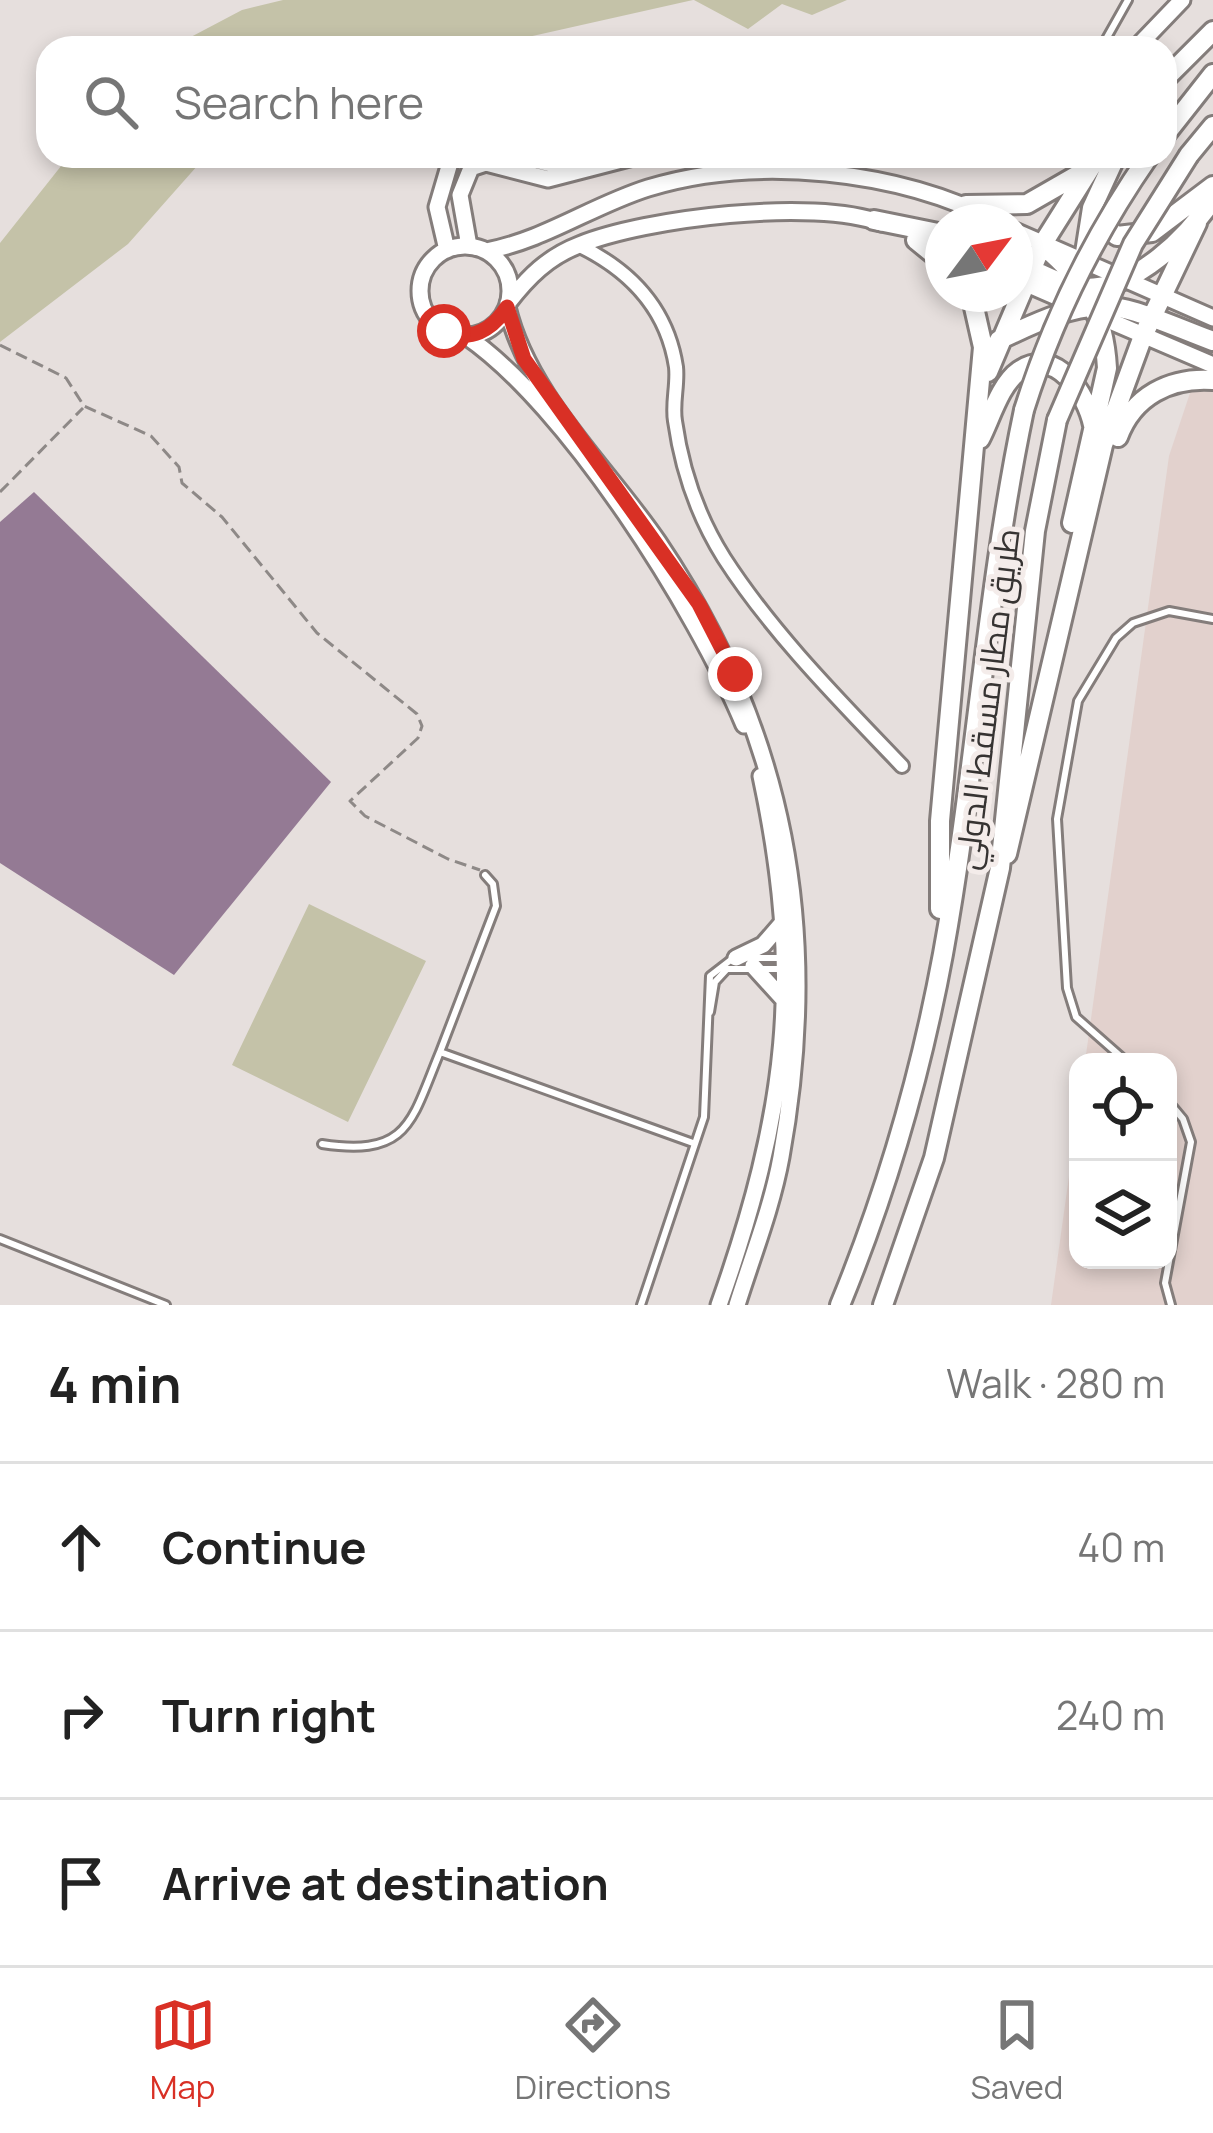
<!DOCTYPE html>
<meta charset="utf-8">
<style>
:root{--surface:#fff;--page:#f2f2f2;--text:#222;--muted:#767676;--line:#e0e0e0;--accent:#d93025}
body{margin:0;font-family:Manrope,Cairo,sans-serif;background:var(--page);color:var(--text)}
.controls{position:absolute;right:36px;bottom:36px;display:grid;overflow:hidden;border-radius:24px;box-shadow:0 6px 18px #0003}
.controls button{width:108px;height:108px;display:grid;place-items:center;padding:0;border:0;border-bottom:3px solid var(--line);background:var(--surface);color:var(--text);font:60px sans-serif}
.compass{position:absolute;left:925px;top:204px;width:108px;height:108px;border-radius:50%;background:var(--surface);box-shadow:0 6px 18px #0003;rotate:58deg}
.stop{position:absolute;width:36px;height:36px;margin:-27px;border:9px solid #d93025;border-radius:50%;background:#fff}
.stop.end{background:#d93025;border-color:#fff;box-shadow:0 3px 12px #0008}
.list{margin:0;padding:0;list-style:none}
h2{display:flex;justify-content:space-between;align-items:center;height:156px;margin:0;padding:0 48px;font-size:51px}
h2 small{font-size:39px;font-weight:400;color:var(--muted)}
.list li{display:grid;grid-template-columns:78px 1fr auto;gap:36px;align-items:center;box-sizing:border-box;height:168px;padding:0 48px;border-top:3px solid var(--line)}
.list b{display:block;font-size:45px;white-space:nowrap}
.list em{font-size:39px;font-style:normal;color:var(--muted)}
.icon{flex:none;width:66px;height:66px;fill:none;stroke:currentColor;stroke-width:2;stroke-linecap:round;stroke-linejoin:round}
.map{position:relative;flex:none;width:1213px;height:1305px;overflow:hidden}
.search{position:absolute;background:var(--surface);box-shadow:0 6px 18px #0003;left:36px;right:36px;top:36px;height:132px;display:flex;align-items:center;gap:30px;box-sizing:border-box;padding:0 42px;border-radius:36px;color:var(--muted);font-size:45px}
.sheet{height:660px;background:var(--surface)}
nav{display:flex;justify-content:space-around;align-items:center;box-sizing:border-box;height:168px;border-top:3px solid var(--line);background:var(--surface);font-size:33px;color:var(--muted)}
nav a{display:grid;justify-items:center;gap:6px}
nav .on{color:var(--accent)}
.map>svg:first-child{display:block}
.built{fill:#e2d1cd}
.green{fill:#c4c2a8}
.water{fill:#947a94}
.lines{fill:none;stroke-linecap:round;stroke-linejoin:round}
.service-casing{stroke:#847d7b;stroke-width:12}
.minor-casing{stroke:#847d7b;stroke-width:18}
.tertiary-casing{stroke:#847d7b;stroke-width:21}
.primary-casing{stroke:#847d7b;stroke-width:24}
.path{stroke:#8e8987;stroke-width:3;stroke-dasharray:12 6;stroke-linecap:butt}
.service{stroke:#fff;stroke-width:6}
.minor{stroke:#fff;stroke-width:12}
.tertiary{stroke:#fff;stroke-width:15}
.primary{stroke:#fff;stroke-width:18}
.primary-bridge-casing{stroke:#847d7b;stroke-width:24;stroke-linecap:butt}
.primary-bridge{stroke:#fff;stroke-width:18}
.route{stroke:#d93025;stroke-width:15}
.labels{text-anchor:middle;stroke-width:10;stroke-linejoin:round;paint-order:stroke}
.street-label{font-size:33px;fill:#363332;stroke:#f4ecea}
</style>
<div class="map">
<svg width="1213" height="1305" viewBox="0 0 1213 1305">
<rect width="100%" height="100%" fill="#e6dfdd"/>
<path class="built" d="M1213,324v981h-162l27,-193v148h90v-198h-83l84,-606z"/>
<path class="green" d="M283,0h410l-214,48h-309l72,-38z
M694,0h153l-35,15 -30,-11 -34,25z
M69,156h137l-78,88 -128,98v-99z
M309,904l117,57 -78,161 -116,-57z"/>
<path class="water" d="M34,492l297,290 -157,193 -174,-112v-341z"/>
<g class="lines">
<defs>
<path id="service" d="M1101,48l27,-48
M751,958h29
M710,1012l5,-30 12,-13h58
M440,1052l56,-146 -3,-22 -8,-9
M1127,1062l-51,-45 -9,-29 -10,-169 21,-118 38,-63 17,-15 36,-12 44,8
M1168,1101l15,18 8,23 -26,141 6,22
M322,1144c87,13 89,-22 118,-92l253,91
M0,1239l166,66
M641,1305l63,-188 6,-141 22,-17"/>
<path id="minor" d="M578,245c52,25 89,63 98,122 2,18 -4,36 -1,54 7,50 22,94 49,137 49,76 116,143 178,208"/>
<path id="tertiary" d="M1136,48l46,-48
M520,156l50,13
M937,156h61
M1015,231l198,87
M469,246l-9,-51 11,-27 15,-5 62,16 89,-23
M420 291a45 45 0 1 1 90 0a45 45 0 1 1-90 0Z
M447,250l-10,-43 15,-51
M486,251c59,-11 105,-45 162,-63 108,-33 251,-18 350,34
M1015,279l58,25
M508,303c20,-26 40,-46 71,-58 66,-27 234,-47 302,-22
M507,307c21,89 100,160 151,235 128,190 164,389 123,615 -9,50 -29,100 -44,148
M1094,314l119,51
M466,336c101,69 230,273 278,389
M736,958l27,-13 20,-23
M753,966l30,33
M719,1305c68,-192 85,-328 42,-529"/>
<path id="primary" d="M1165,79l48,-48
M1165,135l48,-61
M1189,155l24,-29
M966,205l61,-1 54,-31
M1094,219l23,17 35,-4 61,-46
M874,220l69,14
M916,240l27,22
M1042,245c42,34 62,68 65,123l-35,155
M1084,259l8,-51 24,-52
M1015,262c20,8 49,26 71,26 51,0 101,-51 127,-89
M999,340c106,-51 110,-39 214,1
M988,372l54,-127 56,-89
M1118,437c15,-41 52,-60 95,-57
M980,439c10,-19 20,-55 39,-68 38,-26 68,25 74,54
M1007,854l96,-409 40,-109 54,-113
M940,909v-88l43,-474 -12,-53
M840,1305c46,-112 81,-232 103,-351 33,-181 43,-364 81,-544
M883,1305l51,-147 66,-290 35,-337 22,-111"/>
</defs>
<use href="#service" class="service-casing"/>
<use href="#minor" class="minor-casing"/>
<use href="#tertiary" class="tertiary-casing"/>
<use href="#primary" class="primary-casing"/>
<path class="path" d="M0,345l66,33 18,28 67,30 28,31 3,16 40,34 95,116 100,81 5,12 -4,12 -68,63 15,15 83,43 32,11
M0,492l83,-84"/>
<use href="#service" class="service"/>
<use href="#minor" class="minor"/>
<use href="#tertiary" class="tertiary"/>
<use href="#primary" class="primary"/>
<defs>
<path id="primary-bridge" d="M1024,410c29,-92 70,-175 125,-254
M1057,420l76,-176 56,-89"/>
</defs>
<use href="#primary-bridge" class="primary-bridge-casing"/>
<use href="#primary-bridge" class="primary-bridge"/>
</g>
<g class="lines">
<path class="route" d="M444,331c27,11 48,-1 63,-24l17,52 175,245 36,70"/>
</g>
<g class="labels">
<g class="street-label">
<text transform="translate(987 699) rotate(-83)" y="12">طريق مطار مسقط الدولي</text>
</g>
</g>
</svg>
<div class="controls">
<button><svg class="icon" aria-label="locate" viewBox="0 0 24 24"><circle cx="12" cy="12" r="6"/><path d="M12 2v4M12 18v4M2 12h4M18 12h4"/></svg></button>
<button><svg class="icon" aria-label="layers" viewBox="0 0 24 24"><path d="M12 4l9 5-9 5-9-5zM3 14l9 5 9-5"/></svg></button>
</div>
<svg class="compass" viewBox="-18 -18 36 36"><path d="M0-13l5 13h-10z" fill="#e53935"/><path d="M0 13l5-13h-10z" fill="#767676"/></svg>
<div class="stop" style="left:444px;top:331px"></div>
<div class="stop end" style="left:735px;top:674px"></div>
<div class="search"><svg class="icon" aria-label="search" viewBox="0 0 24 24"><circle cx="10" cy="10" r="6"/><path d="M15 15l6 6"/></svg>Search here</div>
</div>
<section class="sheet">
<h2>4 min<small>Walk · 280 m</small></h2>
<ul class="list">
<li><svg class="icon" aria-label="ahead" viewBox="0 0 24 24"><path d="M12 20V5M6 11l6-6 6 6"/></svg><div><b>Continue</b></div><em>40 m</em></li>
<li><svg class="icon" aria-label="right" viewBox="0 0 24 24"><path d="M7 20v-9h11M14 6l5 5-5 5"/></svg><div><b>Turn right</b></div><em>240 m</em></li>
<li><svg class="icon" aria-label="arrive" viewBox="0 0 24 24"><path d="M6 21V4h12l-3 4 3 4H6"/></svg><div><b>Arrive at destination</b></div></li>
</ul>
</section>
<nav>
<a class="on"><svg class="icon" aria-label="map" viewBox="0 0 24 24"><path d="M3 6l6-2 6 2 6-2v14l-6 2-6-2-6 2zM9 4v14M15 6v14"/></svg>Map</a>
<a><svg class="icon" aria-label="directions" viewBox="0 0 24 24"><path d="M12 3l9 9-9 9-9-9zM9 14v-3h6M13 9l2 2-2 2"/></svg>Directions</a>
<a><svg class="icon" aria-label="saved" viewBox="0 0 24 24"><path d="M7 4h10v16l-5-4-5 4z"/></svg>Saved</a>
</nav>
